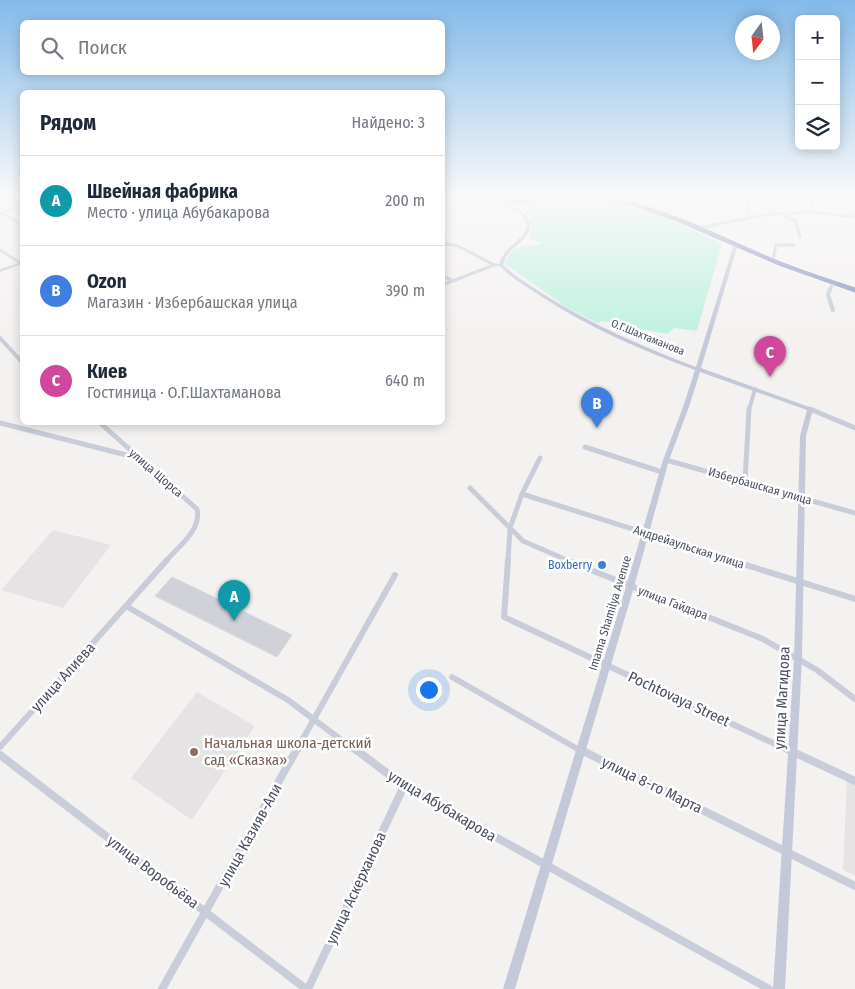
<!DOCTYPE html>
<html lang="ru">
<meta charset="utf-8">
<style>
:root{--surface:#fff;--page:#f6f6f7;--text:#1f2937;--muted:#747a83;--line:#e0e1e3;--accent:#d93025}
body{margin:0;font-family:"Fira Sans Condensed",sans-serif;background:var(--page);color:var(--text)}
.controls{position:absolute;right:15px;top:15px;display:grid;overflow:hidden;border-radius:8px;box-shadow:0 2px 12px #0003}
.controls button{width:45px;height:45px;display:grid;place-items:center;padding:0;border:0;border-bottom:1px solid var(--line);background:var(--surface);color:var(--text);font:25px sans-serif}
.compass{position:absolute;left:735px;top:15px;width:45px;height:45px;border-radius:50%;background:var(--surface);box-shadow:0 2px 12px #0003;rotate:195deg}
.you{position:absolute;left:428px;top:689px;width:18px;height:18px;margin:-12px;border:4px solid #fff;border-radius:50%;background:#1a73e8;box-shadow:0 0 0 8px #1a73e833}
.badge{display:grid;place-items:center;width:32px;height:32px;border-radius:50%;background:var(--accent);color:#fff;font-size:16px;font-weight:700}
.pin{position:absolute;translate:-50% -41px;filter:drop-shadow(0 1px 2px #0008)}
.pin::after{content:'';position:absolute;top:26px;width:18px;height:15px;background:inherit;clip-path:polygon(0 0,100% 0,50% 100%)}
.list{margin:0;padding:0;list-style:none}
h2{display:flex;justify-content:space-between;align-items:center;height:65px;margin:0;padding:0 20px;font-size:21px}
h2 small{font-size:16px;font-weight:400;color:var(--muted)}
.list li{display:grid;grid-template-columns:32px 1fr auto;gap:15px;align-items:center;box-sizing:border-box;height:90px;padding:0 20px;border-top:1px solid var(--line)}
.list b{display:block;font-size:19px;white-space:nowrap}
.list p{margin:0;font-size:16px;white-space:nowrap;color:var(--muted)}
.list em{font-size:16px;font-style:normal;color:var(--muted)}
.icon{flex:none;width:28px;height:28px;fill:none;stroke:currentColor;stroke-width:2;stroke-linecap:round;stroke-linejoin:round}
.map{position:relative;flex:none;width:855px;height:989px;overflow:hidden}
.search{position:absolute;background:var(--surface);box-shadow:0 2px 12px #0003;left:20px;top:20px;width:425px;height:55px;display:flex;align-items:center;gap:12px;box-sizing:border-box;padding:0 18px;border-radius:8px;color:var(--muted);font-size:19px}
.panel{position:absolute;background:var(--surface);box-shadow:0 2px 12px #0003;left:20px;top:90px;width:425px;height:335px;border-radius:8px}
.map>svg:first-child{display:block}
.education{fill:#e5e3e3}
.green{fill:#c0f1df}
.building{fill:#d1d2d9;stroke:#d5d6dd}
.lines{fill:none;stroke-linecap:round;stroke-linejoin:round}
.highway-casing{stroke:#7481ac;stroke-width:1}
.street-far4{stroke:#c8cdd9;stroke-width:3}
.street-far3{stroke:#c8cdd9;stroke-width:4}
.street-far2{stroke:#c8cdd9;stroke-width:5}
.street-far1{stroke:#c8cdd9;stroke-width:6}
.street{stroke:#c8cdd9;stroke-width:8}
.secondary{fill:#c4c9da;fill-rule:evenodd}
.highway{fill:#8997c0;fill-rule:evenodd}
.shop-dot{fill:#3f7fe0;stroke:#fff;stroke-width:2}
.education-dot{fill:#8d6e63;stroke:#fff;stroke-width:2}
.labels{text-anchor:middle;stroke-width:5;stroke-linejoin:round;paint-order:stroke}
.far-street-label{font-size:11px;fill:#494f60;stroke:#fff}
.street-label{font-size:12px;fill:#494f60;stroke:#fff}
.shop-label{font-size:12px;fill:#366cbe;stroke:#fff;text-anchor:end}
.near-street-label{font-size:15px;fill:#494f60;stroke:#fff}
.near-education-label{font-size:15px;fill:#785e54;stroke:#fff;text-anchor:start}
</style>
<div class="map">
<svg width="855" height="989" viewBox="0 0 855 989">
<rect width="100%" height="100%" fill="#f4f2f1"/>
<path class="education" d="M53,530l58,15 -48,63 -62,-18z
M197,692l58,34 -63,94 -61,-42z
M847,780l8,4v92l-12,-6z"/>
<path class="green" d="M564,195c55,2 110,25 158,49l-25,87 -23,-3 -7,6 -65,-13 -4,2 -32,-16 -61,-43c4,-17 20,-20 34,-19l2,-3 -11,-3c3,-9 -1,-16 0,-24 1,-14 23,-19 34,-20z"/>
<path class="building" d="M172,577l52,25 5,-7 10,5 -5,7 58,28 -15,22 -122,-61z"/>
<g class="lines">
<defs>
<path id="highway" d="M482,195c12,0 23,4 35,5 13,2 25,-6 38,-5l-23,7 -15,1z
M581,195c66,0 141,44 202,68 23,9 48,17 72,25v4l-76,-27 -102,-44 -49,-17 -45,-8z"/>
</defs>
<use href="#highway" class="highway-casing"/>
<path class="street-far4" d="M4,195l18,11
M741,195l6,4 2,19
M811,195l1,17
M818,195l37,4
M0,212l22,13
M0,213l21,-7
M769,214l8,-19
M780,214l15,6 5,17
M699,228l70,-14 43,-2 43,5
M442,243l16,3 36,19
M0,250l22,14
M773,260l3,-15h18
M442,276l12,5
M442,285l52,-20h7
M830,291l3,-9"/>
<path class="street-far3" d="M830,289l-2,6 5,15
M0,338l22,24
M810,409l3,1
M749,410l6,-21"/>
<path class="street-far2" d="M810,409l45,19
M99,422l98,87c5,21 -19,38 -31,52
M0,423l138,35
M585,447l77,25
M666,460l189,53
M745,482l4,-73
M470,488l53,53 46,20
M522,494l212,67
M508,561l2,-33 12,-34 18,-36"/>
<path class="street-far1" d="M508,560l-4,57 286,134
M566,560l197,79 54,31 38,29
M730,560l125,39
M126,606l162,94 68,51
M452,677l129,74
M0,747l167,-187
M296,751l99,-176"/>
<path class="street" d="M355,749l49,37 365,203
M579,749l276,137
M787,749l68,32
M0,755l306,234
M162,989l135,-240
M308,989l96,-203"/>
<path class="secondary" d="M500,199h2l18,11 4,4 13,-15 3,1 -14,17c15,16 -13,28 -20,40 -1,2 -2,5 -3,8l7,6c11,9 23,16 35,24 48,30 98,52 151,72l38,-123 4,-1v1l-37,124 111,40 1,1 -7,27 -4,223 -17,330h-12l21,-330 6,-223 7,-26 -107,-38 -11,35 -20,53 -35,127 -119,402h-12l123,-402 37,-127 20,-53 12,-37c-54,-20 -105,-42 -153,-73 -12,-8 -24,-15 -35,-24l-8,-8c2,-7 5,-12 10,-17 12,-12 28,-21 8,-37 -6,-4 -12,-7 -17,-10z
M22,262v2l-22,8v-3z"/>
<use href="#highway" class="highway"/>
</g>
<linearGradient id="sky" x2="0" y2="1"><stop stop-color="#83baea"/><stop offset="0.59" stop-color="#faf9f9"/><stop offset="1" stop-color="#faf9f9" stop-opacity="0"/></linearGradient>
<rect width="855" height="333" fill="url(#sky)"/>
<circle class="shop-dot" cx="602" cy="565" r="5"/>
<circle class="education-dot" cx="194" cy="752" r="5"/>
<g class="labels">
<g class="far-street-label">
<text transform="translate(648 337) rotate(22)" y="4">О.Г.Шахтаманова</text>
</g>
<g class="street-label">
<text transform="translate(156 473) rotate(41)" y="4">улица Щорса</text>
<text transform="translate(760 486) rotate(16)" y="4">Избербашская улица</text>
<text transform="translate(689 547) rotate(18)" y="4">Андрейаульская улица</text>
<text transform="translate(673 603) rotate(21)" y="4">улица Гайдара</text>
<text transform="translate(610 613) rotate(-73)" y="4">Imama Shamilya Avenue</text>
</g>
<g class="shop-label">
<text x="592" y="569">Boxberry</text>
</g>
<g class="near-street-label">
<text transform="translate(63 677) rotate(-48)" y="5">улица Алиева</text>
<text transform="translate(782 698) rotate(-87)" y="5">улица Магидова</text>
<text transform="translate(679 699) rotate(25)" y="5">Pochtovaya Street</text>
<text transform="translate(652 785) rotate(26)" y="5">улица 8-го Марта</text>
<text transform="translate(442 806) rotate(31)" y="5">улица Абубакарова</text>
<text transform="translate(250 835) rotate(-61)" y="5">улица Казияв-Али</text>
<text transform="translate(153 872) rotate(37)" y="5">улица Воробьёва</text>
<text transform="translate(356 888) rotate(-65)" y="5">улица Аскерханова</text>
</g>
<g class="near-education-label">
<text x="204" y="748">Начальная школа-детский<tspan x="204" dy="17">сад «Сказка»</tspan></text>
</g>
</g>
</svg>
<div class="controls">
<button>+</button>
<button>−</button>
<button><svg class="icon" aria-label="layers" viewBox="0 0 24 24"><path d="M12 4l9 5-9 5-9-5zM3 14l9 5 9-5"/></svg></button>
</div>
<svg class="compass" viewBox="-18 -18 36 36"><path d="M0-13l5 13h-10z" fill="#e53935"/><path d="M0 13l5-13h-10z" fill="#747a83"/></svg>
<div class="you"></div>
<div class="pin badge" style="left:234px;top:621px;background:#0f9aa8">A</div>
<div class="pin badge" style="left:597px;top:428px;background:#3f7fe0">B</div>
<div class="pin badge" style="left:770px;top:377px;background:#d1479c">C</div>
<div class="search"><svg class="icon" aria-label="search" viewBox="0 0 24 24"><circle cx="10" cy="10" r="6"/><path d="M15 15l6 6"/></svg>Поиск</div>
<section class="panel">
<h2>Рядом<small>Найдено: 3</small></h2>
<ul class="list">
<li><span class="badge" style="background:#0f9aa8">A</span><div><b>Швейная фабрика</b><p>Место · улица Абубакарова</p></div><em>200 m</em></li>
<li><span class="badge" style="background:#3f7fe0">B</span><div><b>Ozon</b><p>Магазин · Избербашская улица</p></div><em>390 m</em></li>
<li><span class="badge" style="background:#d1479c">C</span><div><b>Киев</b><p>Гостиница · О.Г.Шахтаманова</p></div><em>640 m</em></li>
</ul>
</section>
</div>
